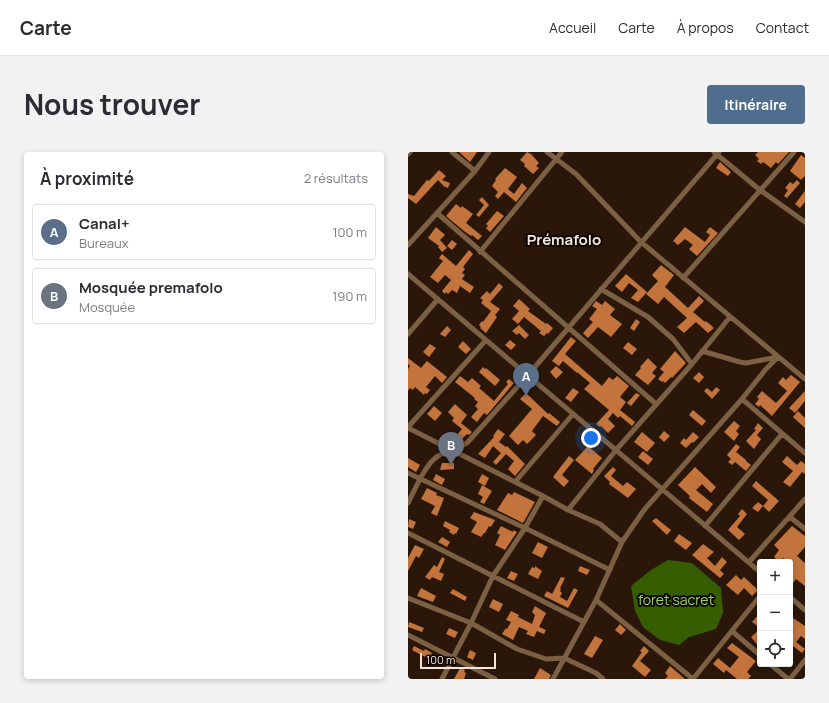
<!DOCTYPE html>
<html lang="fr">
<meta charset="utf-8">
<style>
:root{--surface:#fff;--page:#f2f2f3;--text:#2b2b33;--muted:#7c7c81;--line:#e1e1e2;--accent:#4f6d8c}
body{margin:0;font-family:Manrope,sans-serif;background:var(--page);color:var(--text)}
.controls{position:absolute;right:12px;bottom:12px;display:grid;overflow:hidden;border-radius:4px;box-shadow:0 2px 6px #0003}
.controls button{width:36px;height:36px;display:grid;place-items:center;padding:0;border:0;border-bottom:1px solid var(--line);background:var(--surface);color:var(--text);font:20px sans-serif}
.scale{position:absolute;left:12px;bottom:10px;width:76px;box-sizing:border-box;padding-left:4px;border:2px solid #f4e6dd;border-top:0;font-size:11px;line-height:14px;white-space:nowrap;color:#f4e6dd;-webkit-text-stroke:3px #0d0502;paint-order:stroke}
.you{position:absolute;left:183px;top:286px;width:14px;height:14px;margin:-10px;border:3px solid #fff;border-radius:50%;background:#1a73e8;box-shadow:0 0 0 6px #1a73e833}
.badge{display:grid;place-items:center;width:26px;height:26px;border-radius:50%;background:var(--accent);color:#fff;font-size:13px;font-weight:700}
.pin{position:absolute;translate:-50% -33px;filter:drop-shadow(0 1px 2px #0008)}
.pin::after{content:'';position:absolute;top:21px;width:14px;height:12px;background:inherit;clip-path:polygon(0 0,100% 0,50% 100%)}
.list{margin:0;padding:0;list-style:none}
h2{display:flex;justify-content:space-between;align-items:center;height:52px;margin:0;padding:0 16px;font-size:17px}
h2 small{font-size:13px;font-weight:400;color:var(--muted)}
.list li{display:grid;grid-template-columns:26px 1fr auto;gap:12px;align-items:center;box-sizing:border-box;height:56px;margin:0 8px 8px;padding:0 8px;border:1px solid var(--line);border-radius:4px}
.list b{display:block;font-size:15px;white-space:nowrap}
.list p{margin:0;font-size:13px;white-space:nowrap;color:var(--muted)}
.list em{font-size:13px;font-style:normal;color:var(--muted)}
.icon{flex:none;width:22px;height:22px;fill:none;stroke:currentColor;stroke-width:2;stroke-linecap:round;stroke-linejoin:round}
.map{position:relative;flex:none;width:397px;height:527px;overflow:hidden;border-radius:4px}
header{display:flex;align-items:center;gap:24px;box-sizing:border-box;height:56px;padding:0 20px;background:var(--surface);border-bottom:1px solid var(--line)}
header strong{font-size:19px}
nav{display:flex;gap:22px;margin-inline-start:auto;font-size:14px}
.intro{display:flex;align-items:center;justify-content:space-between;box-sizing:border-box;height:96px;padding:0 24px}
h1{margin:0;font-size:28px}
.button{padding:10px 18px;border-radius:4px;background:var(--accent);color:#fff;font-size:14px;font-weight:700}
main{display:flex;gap:24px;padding:0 24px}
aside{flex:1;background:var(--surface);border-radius:4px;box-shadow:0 2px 6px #0003}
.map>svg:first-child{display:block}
.forest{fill:#365e00}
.building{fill:#c3733c}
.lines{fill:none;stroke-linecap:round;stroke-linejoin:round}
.minor{stroke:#7c6043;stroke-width:5}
.labels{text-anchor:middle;stroke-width:4;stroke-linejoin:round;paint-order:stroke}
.park-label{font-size:14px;fill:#99d366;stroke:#0d0502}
.neighbourhood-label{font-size:15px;font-weight:bold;fill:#f4e6dd;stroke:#0d0502}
</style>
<header>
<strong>Carte</strong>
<nav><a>Accueil</a><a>Carte</a><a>À propos</a><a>Contact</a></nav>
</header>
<div class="intro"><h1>Nous trouver</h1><a class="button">Itinéraire</a></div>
<main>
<aside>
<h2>À proximité<small>2 résultats</small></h2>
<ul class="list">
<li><span class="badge" style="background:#5c6f8a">A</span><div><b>Canal+</b><p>Bureaux</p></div><em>100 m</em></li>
<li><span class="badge" style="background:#6b7280">B</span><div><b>Mosquée premafolo</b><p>Mosquée</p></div><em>190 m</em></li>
</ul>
</aside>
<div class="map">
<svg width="397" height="527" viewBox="0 0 397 527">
<rect width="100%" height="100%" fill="#2a170a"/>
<path class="forest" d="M260,408l24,3 29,25 2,25 -7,16 -27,8 -10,8 -19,-5 -17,-13 -8,-16 -4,-25 20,-16z"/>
<path class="building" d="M51,0h18l-7,10z
M119,0l4,2 8,9 -3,3 3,2 -6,6 -9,-8 1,-2 -5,-4z
M350,0h31l-11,12 -2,-2 -5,6 -8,-6 -2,2 -4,-3 2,-2 -4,-4z
M393,3l4,3v18l-4,4 -11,-9z
M312,10l11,10 -3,4 -12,-8z
M97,16l12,9 -9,12 6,5 8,-11 5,5 -11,14 -12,-10 -6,7 -3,-3 3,-4 -6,-6 4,-6 -1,-1z
M31,18l7,6 -4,4 8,3 -2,5 -5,-2v-1l-5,-5 -22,24 -8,-6v-4l6,2 13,-16 2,1z
M389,28l3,3 -13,15 -3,-2 4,-6 -3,-2 5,-6 3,2z
M397,39v11l-5,6 -5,-4z
M74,45l7,8 -10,12 -3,-2 8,-10 -5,-5z
M48,52l5,4 1,-2 11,8 -7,9 16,13 -4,4 -6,-5 -1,1 -7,-5 -18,-15z
M89,59l7,5 -14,16 -4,-4 2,-2 -2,-2z
M28,75l9,8 -5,5 7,8 -5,4 -4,-5 1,-1 -11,-8z
M277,75l20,15 5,-7 -4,-3 4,-5 8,6 -21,23 -8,-7 4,-4 -8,-6 -7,6 -5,-4z
M44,88l5,4 -5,6 -5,-4z
M61,98l4,4 -10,13 2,2 -3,4 3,2 -3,4 12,8 -4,6 -10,-7 -3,7 -5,-3 -4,4 -2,-2 -1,2 -3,-3 9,-11 -6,-5 -7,8 -8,-6 13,-16 -4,-3 3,-4 14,12z
M253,113l13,10 -9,12 23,21 11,-12 5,5 -11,11 12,10 1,-1 8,7 -6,5 -12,-11 -12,11 -7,-6 10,-9 -23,-21 -6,7 -12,-10 12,-13 -6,-6z
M218,122l21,18 -9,10 -7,-4 7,-8 -9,-7 -7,9 -7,-6z
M91,131l4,4 -13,15 10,7 -5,6 2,2 -11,16 -6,-5 1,-1 -2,-2 3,-4 1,1 8,-11 -10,-8 2,-3 -3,-2 7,-7 3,3z
M111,147l11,10 -2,2 18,13 1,-1 6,5 -5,6 -1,-1 -3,3 -5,-3 2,-2 -17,-14 -6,7 -6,-5 7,-8 -6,-5z
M188,149l6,4 3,-4 10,8 -5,6 12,9 -11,13 -13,-10 -10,11 -5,-5 10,-11 -4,-3 8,-10 -5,-3z
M228,167l4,3 -6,9 -4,-3z
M111,173l10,10 -4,4 -6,-6 -2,2 -5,-4z
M39,174l4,4 -6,7 -5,-3z
M163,185l5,4 -11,13 37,32 7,-9 4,3 4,-4 12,10 -9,11 6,5 -6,8 15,12 -3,4 -12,-10 -2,2 -5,-5 -5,6 7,7 -7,7 -7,-7 -1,1 -4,-3 13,-14 -25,-21 6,-6 -13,-11v1l-14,-12 -4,5 -7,-5z
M102,188l6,5 -5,5 -6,-5z
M55,189l8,8 -5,5 -8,-7z
M220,190l9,7 -5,6 -9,-7z
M22,192l6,4 -7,9 -6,-5z
M267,199l11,12 -14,15 -1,-1 -6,6 -2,-2 -1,1 -4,-3 6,-7 -4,-3z
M0,206l13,10 6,-7 20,16 -5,6 -7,-7 -9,11 4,3 -3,4 -2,-1 -1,2 -9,-8 -2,3 -3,-2 -2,3v-22l2,-3 -2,-2z
M240,206l9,9 -5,6 4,3 -8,9 -13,-10 6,-7 -1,-1z
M148,214l7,6 -7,7 -6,-7z
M75,215l2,2 1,-1 14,12 -5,6 -16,-14z
M291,220l5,5 -5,6 -6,-5z
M383,223l9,7 -28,34 -12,-11 -1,2 -4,-3 4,-5 -2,-2 5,-6 14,12 11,-12 -9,-8 5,-6 3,3z
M52,224l8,6 4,-4 9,8 -2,2 15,13 14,-17 -2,-2 3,-3 5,4 -27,32 -3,-2 -7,9 -6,-5 7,-8 -3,-3 3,-4 -4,-3 1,-1 -20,-16z
M308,235l4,3 -8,9 -8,-8 3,-3 5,4z
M165,236l6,4 -8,10 -6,-4z
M397,239v10l-10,12 -6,-5z
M118,241l22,21 1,-1 11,9 -3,4 -14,-10 -11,15 4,4 -9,9 -4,-4 -5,5 -9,-9 23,-27 -12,-10z
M228,241l4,2 -9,11 -4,-3z
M47,252l12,11 -6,8 11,9 -3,3 -2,-1 -5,5 -5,-4 5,-6 -10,-8 2,-3 -6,-6z
M26,254l8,7 -7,8 -8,-7z
M285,258l13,11 -4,5 -13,-11z
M390,259l7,7v10l-12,-11z
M326,269l6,5 -4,5 3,3 -5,7 -10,-9z
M350,271l5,5 -6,7 4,4 -7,10 -8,-8 10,-11 -2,-1z
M90,277l7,5 -6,8 7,5 1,-1 18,18 -10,12 -7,-7 6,-8 -8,-7 -10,11 -3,-3 8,-9 -8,-7 -8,12 -7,-4 16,-17 -1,-1z
M256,279l6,5 -6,6 -5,-5z
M234,280l13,11 -8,9 -13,-10z
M285,280l6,5 -6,6 -1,-1 -6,6 -6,-5 4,-5 2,2z
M328,292l4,3 -4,5 10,8v1l5,4 -5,6 -11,-9 -3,3 -4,-3 3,-3 -4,-4z
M180,294l14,12 -9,11 1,1 -2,4 -17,-14z
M235,299l10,8 -5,6 -10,-8z
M161,304l5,4 -12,15 7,6 -5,6 -11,-10z
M379,304l10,9 4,-4 4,3v10l-3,-2 -12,15 -7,-5 10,-11 -11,-9z
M0,306l12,7 -4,7 -8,-5z
M34,311h12v6l-14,1z
M205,315l3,3 -5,6 12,10 4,-4 9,7 -8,9 -19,-14 1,-2 -6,-6z
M287,315l21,20 -5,6 -9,-9 -6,6 17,14 -6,8 -18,-14 1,-2 -12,-11z
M28,322l9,5 -3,6 -9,-5z
M74,322l7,4 -4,8 -7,-4z
M348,329l23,20 -10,11 -6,-6 5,-6 -16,-14z
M74,333l10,6 -8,13 -4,-2 3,-5 -5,-3z
M19,336l10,5 -1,2 8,3 -7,18 -6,-3 4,-7 -14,-7z
M106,340l21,10 -12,21 -26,-13 11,-17 4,2z
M350,350l5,4 -5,6 -6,-4z
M334,357l5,5 -10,13 8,7 -6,6 -11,-10 12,-14 -2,-2z
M66,360l21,8 -4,7 -2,-1 -4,7h-1l-3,4 -10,-5 6,-10 -7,-4z
M248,366l15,12 -4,5 -15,-14z
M1,367l7,3 -3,7 -5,-2z
M37,369l14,7 -3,6 -1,-1 -1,2 -5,-3 1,-2 -7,-4z
M93,374l12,6v-2l4,2 -12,18 -10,-5 5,-10 -3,-2z
M384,374l13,10v11l-8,9 8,7v23l-9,-7 -6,8v-25h-3l-4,-4 -4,4 -5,-5 5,-7 -5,-5z
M271,382l13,9 -6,7 -12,-9z
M34,385l8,5 -3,5 -9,-5z
M130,390l10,5 -6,11 -10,-5z
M295,392l11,8 -7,6 8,8 7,-9 5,5 -7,8 4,4 -4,4 -28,-23z
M7,393l9,4 -5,9 -3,-2 -8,15v-13z
M34,405l3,2 -6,13 5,2 -3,7 -9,-4 -2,3 -5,-3 9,-12 3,2z
M127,414l7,5 -4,8 -10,-5 4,-7 3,1z
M172,414l10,4 -3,5 -9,-4z
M103,419l7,3 -4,7 -7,-3z
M328,423l5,5 3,-3 14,13 -6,6 -8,-8 -6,7 -12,-10z
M153,425l4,1 -5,10 1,1 -1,2 2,2 -2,4 7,4 7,-13 4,2 -10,18 -24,-12 3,-5 5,3z
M13,436l15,8 -3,6 -16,-6z
M45,437l14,8 -2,4 -15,-8z
M85,447l10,5 -4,8 -10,-5z
M127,454l11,7 -7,14 7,3 -2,4 -7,-3 -3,6 -8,-3 2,-3 -9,-4 -6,13 -11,-6 4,-6 1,1 4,-7 -5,-2 5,-9 8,4 -1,2 14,7 3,-9 -3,-3z
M352,461v15l-8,-6z
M382,464l15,10v13l-4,-3 -5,6 9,7 -3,4 -9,-7 -3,4z
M1,470l15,6 -2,4 -14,-5z
M212,472l6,6 -5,5 -6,-5z
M41,476l9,4 -3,6 -9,-4z
M352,477v19l-9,-11z
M187,484l8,4 -11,18 -8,-4z
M324,491l24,18 -9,11 4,4 -3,3h-11l-11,-9 -2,3 -11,-9 5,-6 12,10 9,-11 -12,-9z
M6,494l10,5 1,-2 7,4 -3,6 -17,-9z
M236,494l5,5 -9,10 11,9 -6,7 -13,-11 10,-14 -2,-1z
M62,498l6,3 -3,7 -6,-3z
M262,514l15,13h-20l3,-3 -3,-3z
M52,516l5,2 -1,2 2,1 -2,6h-10z
M132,516l11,7 -2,4h-15z"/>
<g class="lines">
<path class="minor" d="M44,0l23,19
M139,0l29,22 65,68 164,137
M306,0l46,38 45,32
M0,2l2,-2
M29,61l219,191
M0,93l67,-74 14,-19
M72,100l82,-100
M0,122l352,298
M275,126l111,-126
M193,137l47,28 25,22 19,25
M0,182l30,-35
M294,199l38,11 6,1 32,-6
M334,247l63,54
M0,275l78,-87
M0,276l135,68 25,14 32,14 22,18
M0,321l117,55 85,42
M107,330l58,-68
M0,351c7,-13 17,-39 30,-47 9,-6 20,-7 29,-13l61,-68 191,-223
M160,358l48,-60 76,-86 38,-47
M382,365l15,12
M297,374l77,-92
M0,381l176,89
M341,410l56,-63
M382,445l15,13
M0,446l63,25 46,26 29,10 18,-1 32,15 7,6
M188,448l97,79
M325,480l27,23
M0,483l87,44
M362,512l18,15
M34,527l29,-56 22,-47 32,-48 18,-32
M145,527l43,-79 26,-58 22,-32 98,-111 24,-30 12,-12
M285,527l67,-83
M382,527l15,-19"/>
</g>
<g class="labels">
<g class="park-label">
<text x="268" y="453">foret sacret</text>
</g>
<g class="neighbourhood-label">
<text x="156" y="93">Prémafolo</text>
</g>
</g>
</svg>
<div class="controls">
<button>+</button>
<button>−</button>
<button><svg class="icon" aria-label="locate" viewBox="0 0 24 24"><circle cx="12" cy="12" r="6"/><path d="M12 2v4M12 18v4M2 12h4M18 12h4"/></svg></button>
</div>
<div class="scale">100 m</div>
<div class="you"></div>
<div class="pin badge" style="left:118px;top:244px;background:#5c6f8a">A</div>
<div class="pin badge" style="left:43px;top:313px;background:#6b7280">B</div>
</div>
</main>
